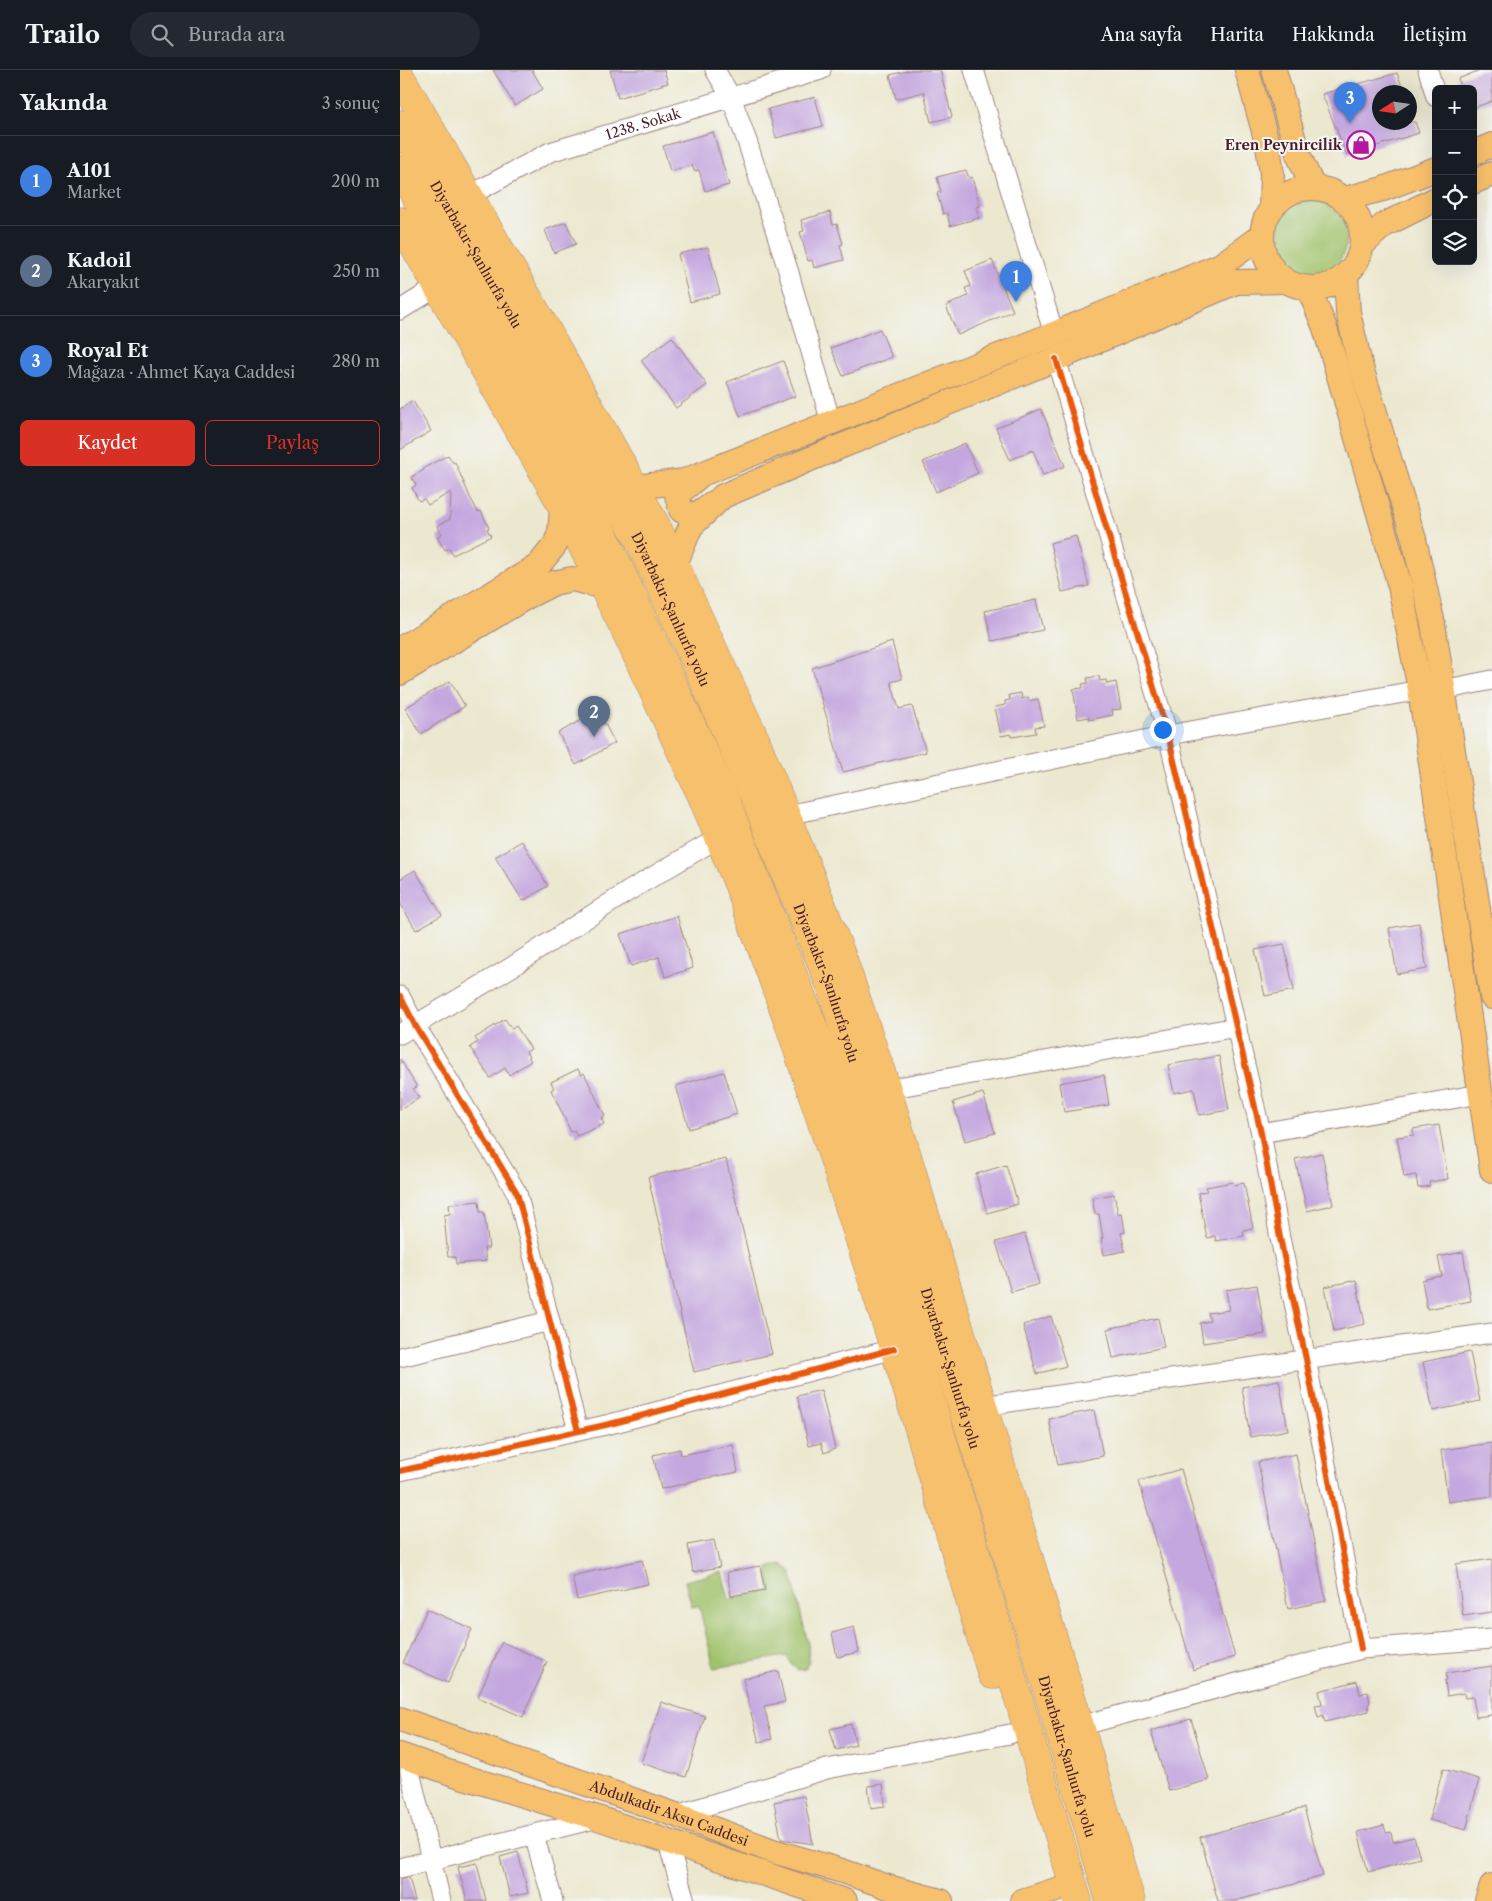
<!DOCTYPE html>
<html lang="tr">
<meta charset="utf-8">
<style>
:root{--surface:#171b24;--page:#242831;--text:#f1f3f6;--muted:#9ea1a6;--line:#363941;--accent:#d93025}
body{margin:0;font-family:"Libre Caslon Text",serif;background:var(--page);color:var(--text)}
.controls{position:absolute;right:15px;top:15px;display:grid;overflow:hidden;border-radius:8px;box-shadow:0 5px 20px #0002}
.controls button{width:45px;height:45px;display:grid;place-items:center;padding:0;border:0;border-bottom:1px solid var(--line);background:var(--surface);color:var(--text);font:25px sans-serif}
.compass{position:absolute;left:972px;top:15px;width:45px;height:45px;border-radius:50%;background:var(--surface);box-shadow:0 5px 20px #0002;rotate:258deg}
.you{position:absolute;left:762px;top:659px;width:18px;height:18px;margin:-12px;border:4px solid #fff;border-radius:50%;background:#1a73e8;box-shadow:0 0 0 8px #1a73e833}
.badge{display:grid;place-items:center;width:32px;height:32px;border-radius:50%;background:var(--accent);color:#fff;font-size:16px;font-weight:700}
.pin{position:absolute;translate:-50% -41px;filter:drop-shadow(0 1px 2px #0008)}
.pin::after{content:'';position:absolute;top:26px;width:18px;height:15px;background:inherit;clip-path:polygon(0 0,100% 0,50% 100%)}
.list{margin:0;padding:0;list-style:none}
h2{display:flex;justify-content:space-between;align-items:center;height:65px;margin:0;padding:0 20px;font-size:21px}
h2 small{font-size:16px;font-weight:400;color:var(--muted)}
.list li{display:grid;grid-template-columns:32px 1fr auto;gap:15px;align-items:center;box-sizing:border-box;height:90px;padding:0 20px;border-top:1px solid var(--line)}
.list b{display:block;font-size:19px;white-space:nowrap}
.list p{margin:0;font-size:16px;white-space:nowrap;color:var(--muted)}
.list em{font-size:16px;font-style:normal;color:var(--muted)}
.actions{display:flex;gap:10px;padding:15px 20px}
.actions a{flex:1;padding:11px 0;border:1px solid var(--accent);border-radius:8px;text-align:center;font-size:18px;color:var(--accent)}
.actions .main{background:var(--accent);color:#fff}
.icon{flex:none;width:28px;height:28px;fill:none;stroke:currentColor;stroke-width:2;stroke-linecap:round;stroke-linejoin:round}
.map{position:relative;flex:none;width:1092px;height:1831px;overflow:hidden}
header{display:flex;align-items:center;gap:30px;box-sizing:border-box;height:70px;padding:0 25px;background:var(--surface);border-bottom:1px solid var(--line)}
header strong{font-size:24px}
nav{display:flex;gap:28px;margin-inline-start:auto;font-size:18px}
.search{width:350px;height:45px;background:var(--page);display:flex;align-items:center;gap:12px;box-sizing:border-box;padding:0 18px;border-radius:28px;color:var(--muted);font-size:19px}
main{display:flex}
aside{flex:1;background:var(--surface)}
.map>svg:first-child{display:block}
.green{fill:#a0c26c;stroke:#75704c}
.building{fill:#c4a7df}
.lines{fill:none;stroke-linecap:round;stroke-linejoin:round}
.minor-casing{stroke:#9b847e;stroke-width:21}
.major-casing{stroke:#9b847e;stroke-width:26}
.highway-casing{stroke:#9b847e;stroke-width:29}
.minor{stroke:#fff;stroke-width:19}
.major{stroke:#f7c06c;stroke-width:24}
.highway{stroke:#f7c06c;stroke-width:28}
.cycleway-casing{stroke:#f6f6f2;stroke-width:9}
.cycleway{stroke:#e8590c;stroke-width:6}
.labels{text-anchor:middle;stroke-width:4;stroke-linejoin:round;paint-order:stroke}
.street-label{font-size:14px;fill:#4a1f2b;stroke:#f6f6f2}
.poi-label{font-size:14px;font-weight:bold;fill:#4a1f2b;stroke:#f6f6f2;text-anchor:end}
</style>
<header>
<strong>Trailo</strong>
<div class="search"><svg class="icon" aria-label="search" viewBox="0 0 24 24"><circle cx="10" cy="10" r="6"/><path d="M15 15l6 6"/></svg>Burada ara</div>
<nav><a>Ana sayfa</a><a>Harita</a><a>Hakkında</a><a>İletişim</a></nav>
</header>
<main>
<aside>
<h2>Yakında<small>3 sonuç</small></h2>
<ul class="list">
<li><span class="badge" style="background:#3f7fe0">1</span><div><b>A101</b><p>Market</p></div><em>200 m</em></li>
<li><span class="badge" style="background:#5c6f8a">2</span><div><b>Kadoil</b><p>Akaryakıt</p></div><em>250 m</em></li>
<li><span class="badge" style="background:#3f7fe0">3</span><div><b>Royal Et</b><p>Mağaza · Ahmet Kaya Caddesi</p></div><em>280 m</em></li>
</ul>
<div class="actions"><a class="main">Kaydet</a><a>Paylaş</a></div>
</aside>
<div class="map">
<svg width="1092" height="1831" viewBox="0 0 1092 1831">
<rect width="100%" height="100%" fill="#f6f6f2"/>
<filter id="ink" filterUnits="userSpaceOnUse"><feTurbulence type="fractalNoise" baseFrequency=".02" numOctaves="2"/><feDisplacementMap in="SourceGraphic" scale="10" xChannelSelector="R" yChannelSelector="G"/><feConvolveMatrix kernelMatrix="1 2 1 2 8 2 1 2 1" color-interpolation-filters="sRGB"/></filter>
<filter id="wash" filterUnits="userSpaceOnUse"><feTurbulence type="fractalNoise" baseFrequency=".0096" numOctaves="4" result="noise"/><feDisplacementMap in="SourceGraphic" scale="20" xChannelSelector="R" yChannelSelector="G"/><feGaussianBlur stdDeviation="1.12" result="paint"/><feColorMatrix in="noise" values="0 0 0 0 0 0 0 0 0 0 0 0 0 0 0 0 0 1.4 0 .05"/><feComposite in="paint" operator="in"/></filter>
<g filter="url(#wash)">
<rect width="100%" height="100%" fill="#ece8d0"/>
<path class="green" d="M871 168a38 38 0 1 1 76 0a38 38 0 1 1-76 0Z
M382,1494l9,8 17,72 1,19 -4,6 -8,1 -11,-14 -72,12 -15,-62 -7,1 -7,-26 37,-9 7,27 41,-8 -2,-23z"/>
<g id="blocks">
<path class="building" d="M93,0h39l11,19 -28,17z
M210,0h54l4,13 -50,15z
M510,0h30l12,47 -21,5 -7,-30 -28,7 -6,-24z
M1080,0h12v31l-19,7v-19h-10l-5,-10z
M997,3l7,19h-24v30h35l4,11 -72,22 -25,-61z
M415,27l8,29 -47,12 -8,-29z
M313,62l16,53 -24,6 -6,-21 -5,1 -2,-6 -22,6 -7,-25z
M566,100l3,8 3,-1 8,29 -4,1 3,11 -29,8 -3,-13 -4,1 -6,-21 4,-1 -4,-15z
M430,142l3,13 4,-1 6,20 -3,1 4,15 -30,8 -2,-8 -4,1 -8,-29 4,-1 -3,-11z
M166,152l10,22 -22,9 -9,-23z
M308,177l12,47 -30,8 -12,-48z
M592,190l21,51 -55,24 -12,-29 22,-10 -3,-8 6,-2 -6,-15z
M480,259l12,28 -49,19 -12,-28z
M272,267l35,48 -31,23 -35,-48z
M383,291l13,35 -56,20 -13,-34z
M13,331l18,30 -31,19v-41z
M641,339l24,57 -22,9 -10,-25 -23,10 -14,-32z
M565,373l13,30 -42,19 -13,-30z
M48,385l5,8 2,-1 15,35 8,15 3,-1 8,17 -2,1 4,7 -38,19 -4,-7 -4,2 -8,-13 5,-3 -5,-8 13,-7 1,-27 -23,13 -4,-6 -5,2 -7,-13 4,-3 -5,-8 13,-7v-2z
M676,466l13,50 -27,6 -12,-49z
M636,530l7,30 -51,11 -7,-30z
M492,572l10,37 -11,3 8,27 13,-3 14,46 -83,20 -31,-104z
M699,606l1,5 6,-1 1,4 9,-2 5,27 -9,1 1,5 -24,5v-3l-11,2 -5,-30 10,-1 -1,-4 6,-1 -1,-5z
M50,611l15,25 -44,28 -16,-26z
M621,623l1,6 6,-2 1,4 9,-2 6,27 -9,1 1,6 -24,4 -1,-3 -10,2 -6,-29 10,-2v-4l5,-1 -1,-5z
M198,641l17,32 -39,22 -18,-32z
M122,771l26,45 -25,15 -28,-44z
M15,800l27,45 -26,15 -16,-27v-24z
M277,846l16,52 -28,9 -6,-20 -28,9 -11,-32z
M1019,853l8,46 -30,5 -8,-46z
M884,874l10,46 -29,6 -10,-46z
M105,949l7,10 4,-3 15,23 -5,3 5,9 -22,14 -4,-7 -15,10 -20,-31 8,-5 -3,-4z
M819,986l10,54 -30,5 -5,-26 -20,4 -6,-28z
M0,989l17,28 -4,2 6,9 -19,12z
M178,999l3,6 3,-2 21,43 -4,2 3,6 -27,12 -3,-6 -3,2 -20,-42 3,-2 -3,-6z
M324,1002l13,42 -48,15 -13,-43z
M704,1005l5,30 -45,7 -5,-29z
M583,1023l12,40 -30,8 -12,-39z
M1039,1055l9,54 -19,3 1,4 -12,2 -2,-13 -12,2 -7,-40 17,-2 -1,-6z
M922,1083l11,52 -26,6 -12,-52z
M326,1089l46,195 -78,18 -46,-195z
M606,1095l12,39 -31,9 -11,-39z
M833,1112l1,3 10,-2 9,45 -10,2 1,6 -28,5 -1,-5 -8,2 -9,-45 9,-2 -1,-4z
M714,1124l4,20 4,-1 3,19 -4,1 4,18 -21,4 -3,-17h2l-4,-24h-4l-3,-16z
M79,1131l1,11h4l5,36h-5l2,13 -30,3 -1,-7h-7l-4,-42 6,-1 -1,-10z
M625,1164l14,50 -28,8 -15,-50z
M1063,1182l8,49 -44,8 -5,-29 20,-4 -4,-19z
M956,1210l9,44 -31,7 -9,-44z
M857,1215l8,49 -62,9 -3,-20 10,-2 -2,-8 21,-3 -3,-20z
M651,1246l15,50 -29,8 -14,-49z
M758,1248l6,29 -51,11 -6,-29z
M1070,1282l10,49 -47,10 -10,-49z
M879,1310l9,50 -38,7 -8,-50z
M421,1320l14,59 -11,4 -3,-10 -12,3 -12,-50z
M694,1340l9,46 -45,9 -9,-46z
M1092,1373v53l-44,6 -7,-52z
M333,1375l5,27 -51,10v1l-26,6 -8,-34 27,-6 1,6z
M896,1384l30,147 -38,8 -30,-147z
M781,1399l54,188 -42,13 -54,-189z
M314,1470l6,27 -27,5 -5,-27z
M1092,1489v53l-29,4 -7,-52z
M242,1490l6,24 -71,16 -5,-24z
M360,1496l5,24 -34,6 -4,-24z
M27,1539l45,20 -24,54 -45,-20z
M454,1557l5,25 -22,5 -5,-24z
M102,1572l45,20 -24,55 -45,-20z
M1092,1596v49l-16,2 -3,-20 -8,1 -1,-5 -17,3 -2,-16h2l-1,-7z
M378,1601l7,31 -21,4 8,33 -13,3 -9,-33 -7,-30z
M957,1611l3,13 8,-2 2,11 -2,1 1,7 -44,11 -2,-7 -5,2 -3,-12 7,-1 -3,-13z
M261,1632l44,14 -19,61 -45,-14z
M791,1649l18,61 -40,11 -18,-60z
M451,1654l5,21 -20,5 -6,-21z
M1043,1699l36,10 -13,51 -37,-10z
M483,1714l2,22 -14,2 -3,-22z
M404,1726l9,48 -32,-5 -7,-37z
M904,1738l19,68 -88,25h-17l-18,-64z
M984,1755l2,8 5,-1 2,10 21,-5 6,21 -52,14 -10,-40z
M118,1782l10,41 -18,4 -10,-40z
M77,1793l9,38h-19l-9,-34z
M9,1807l6,24h-15v-22z"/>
</g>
</g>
<g filter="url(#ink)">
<use href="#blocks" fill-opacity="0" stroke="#9b847e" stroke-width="1"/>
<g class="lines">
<defs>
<g id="minor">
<path d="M315,0l16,27 16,44 42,132 42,150"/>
<path d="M574,0l80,264"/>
<path d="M1028,0l8,27"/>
<path id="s1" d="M70,125l80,-43 271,-82"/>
<path d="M0,240l37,-23"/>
<path d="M656,289l112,376 93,398 19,105 26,121 55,290"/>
<path d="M1043,620l49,-10"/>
<path d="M387,745l381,-80 252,-45"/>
<path d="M0,926l15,29 102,168 61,238"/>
<path d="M0,964l110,-66 117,-76 91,-54"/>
<path d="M487,1019l350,-62"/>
<path d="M861,1063l219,-39"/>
<path d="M0,1287l150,-36"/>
<path d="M582,1336l510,-73"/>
<path d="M0,1401l210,-47 284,-75"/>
<path d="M680,1656l281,-77 131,-10"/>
<path d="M10,1689v13l31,129"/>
<path d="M276,1745l151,-46 183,-35"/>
<path d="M134,1765l19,66"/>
<path d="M268,1773l17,58"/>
<path d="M0,1798l198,-50"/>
</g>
<g id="major">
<path d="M847,0l21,76 4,28 -1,34"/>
<path d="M874,0l24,84 15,33"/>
<path d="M1073,83l19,-8"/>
<path d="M1073,112l19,-8"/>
<circle cx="912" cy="168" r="50"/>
<path d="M944,129l39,-10 53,-20"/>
<path d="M962,175l22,-20 52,-26"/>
<path d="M946,205l2,37 12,52 54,175 19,85 59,373"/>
<path d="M909,219l16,39 75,258 20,104 72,480"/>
<path d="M298,407l-21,18 4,15c13,9 19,2 30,-6"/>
<path d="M236,417l48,-6 370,-147 167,-69 40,-29"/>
<path d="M275,494l16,-38 32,-30 92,-39 241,-98 180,-77 49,-1"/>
<path d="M0,579l138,-83 17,-21 5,-13 2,-23"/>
<path d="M0,603l128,-77 26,-13 18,-4 31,8"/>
<path id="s2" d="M0,1649l276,96 97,36 69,20 46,16 53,14"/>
<path d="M0,1685l51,18 147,45 247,83"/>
<path d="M622,1831l34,-11"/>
<path d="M1087,1831l5,-15"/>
</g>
<g id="highway">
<path d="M0,6l145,251 112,200 99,214 47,116 40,102 44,130 193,637 51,175"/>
<path id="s3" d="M0,54l177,304 62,112 56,121 60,137 75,187 145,462 135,454"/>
<path d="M0,100l131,225 56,103 135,293 105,271 64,202 187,637"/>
<path d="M0,151l154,270 71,139 78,169 35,85 51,140 48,145 70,220 85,286"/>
</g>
</defs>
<use href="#minor" class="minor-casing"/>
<use href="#major" class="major-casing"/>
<use href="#highway" class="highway-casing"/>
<use href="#minor" class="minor"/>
<use href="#major" class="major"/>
<use href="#highway" class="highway"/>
<defs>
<path id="cycleway" d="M656,289l112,376 93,398 19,105 26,121 55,290
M0,926l15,29 102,168 61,238
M0,1401l210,-47 284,-75"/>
</defs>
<use href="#cycleway" class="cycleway-casing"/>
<use href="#cycleway" class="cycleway"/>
</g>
</g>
<defs>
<symbol id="shop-ring" viewBox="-11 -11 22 22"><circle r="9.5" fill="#f6f6f2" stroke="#b5179e" stroke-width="1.5"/><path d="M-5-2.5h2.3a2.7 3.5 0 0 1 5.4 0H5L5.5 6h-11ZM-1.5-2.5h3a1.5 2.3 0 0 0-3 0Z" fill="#b5179e"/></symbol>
</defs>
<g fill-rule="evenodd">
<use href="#shop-ring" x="945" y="59" width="32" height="32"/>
</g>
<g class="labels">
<g class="street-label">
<text dy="5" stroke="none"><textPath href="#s1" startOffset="188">1238. Sokak</textPath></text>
<text dy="5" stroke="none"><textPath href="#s3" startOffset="151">Diyarbakır-Şanlıurfa yolu</textPath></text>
<text dy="5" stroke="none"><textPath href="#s3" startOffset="556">Diyarbakır-Şanlıurfa yolu</textPath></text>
<text dy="5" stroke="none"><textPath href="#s3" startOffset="961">Diyarbakır-Şanlıurfa yolu</textPath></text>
<text dy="5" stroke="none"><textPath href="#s3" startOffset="1366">Diyarbakır-Şanlıurfa yolu</textPath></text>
<text dy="5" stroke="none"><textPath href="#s3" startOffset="1771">Diyarbakır-Şanlıurfa yolu</textPath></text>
<text dy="5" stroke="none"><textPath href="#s2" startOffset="285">Abdulkadir Aksu Caddesi</textPath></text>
</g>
<g class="poi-label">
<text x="942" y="80">Eren Peynircilik</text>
</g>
</g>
</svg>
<div class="controls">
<button>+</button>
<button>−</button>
<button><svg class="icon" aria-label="locate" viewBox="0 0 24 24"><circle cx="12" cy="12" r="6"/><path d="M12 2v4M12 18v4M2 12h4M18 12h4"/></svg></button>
<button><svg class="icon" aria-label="layers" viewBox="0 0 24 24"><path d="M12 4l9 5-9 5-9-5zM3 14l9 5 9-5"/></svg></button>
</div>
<svg class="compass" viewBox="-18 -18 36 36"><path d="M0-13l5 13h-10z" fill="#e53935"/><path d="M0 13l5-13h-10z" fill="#9ea1a6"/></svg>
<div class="you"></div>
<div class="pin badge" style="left:616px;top:232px;background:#3f7fe0">1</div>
<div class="pin badge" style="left:194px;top:667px;background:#5c6f8a">2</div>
<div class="pin badge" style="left:950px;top:53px;background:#3f7fe0">3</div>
</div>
</main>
